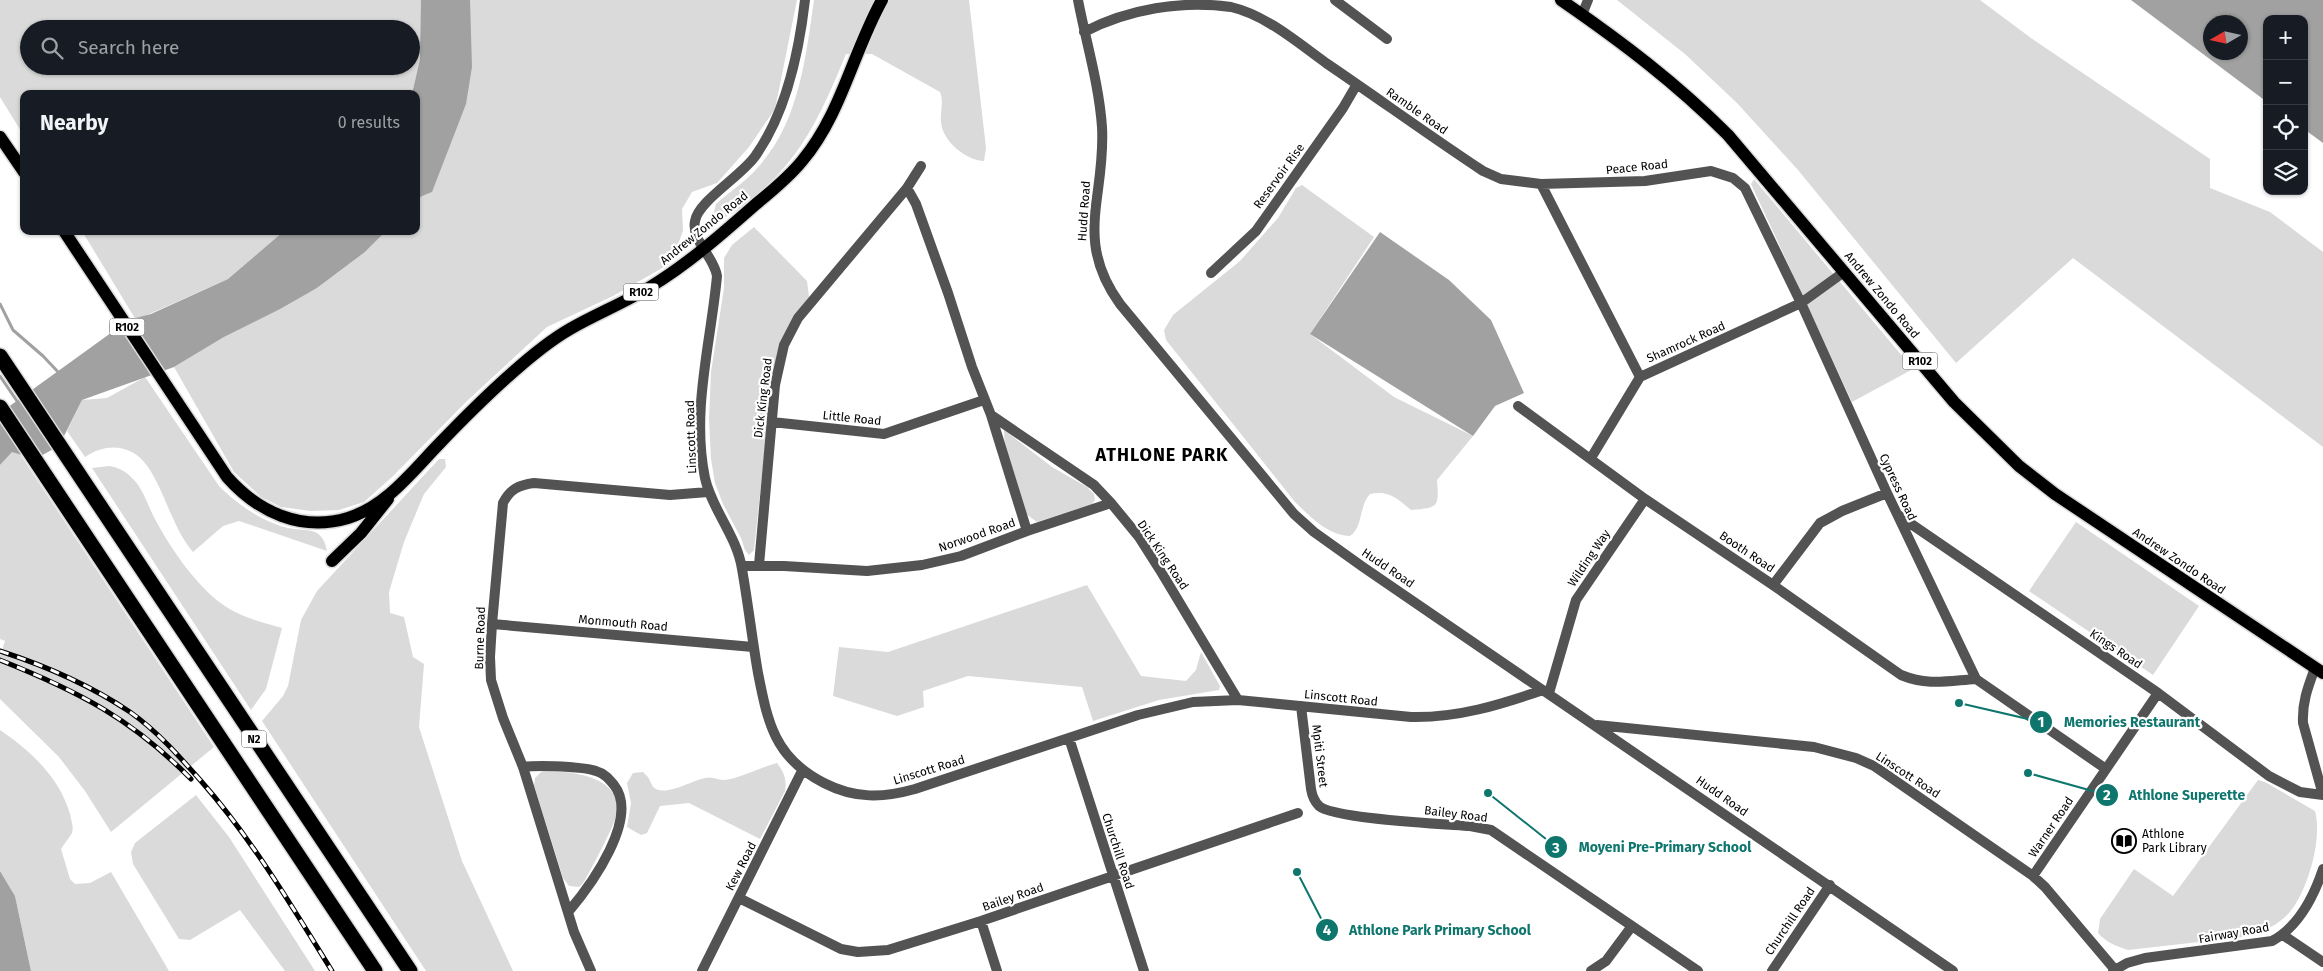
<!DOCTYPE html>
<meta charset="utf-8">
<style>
:root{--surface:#171b24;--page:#242831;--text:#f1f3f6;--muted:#9ea1a6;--line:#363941}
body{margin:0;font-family:"Fira Sans",sans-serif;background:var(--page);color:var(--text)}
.controls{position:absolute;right:15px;top:15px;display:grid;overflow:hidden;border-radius:10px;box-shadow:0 1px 4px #0004}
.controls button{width:45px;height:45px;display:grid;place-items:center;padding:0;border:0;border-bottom:1px solid var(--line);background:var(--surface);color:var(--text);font:25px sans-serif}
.compass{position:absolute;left:2203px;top:15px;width:45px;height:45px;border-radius:50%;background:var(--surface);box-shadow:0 1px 4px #0004;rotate:261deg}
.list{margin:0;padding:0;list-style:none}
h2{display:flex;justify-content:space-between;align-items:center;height:65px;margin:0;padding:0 20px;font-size:21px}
h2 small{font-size:16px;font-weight:400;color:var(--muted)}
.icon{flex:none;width:28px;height:28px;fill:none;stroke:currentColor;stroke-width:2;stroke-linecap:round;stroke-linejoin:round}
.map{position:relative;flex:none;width:2323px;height:971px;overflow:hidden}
.search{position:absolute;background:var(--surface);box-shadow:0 1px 4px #0004;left:20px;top:20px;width:400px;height:55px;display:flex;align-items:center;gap:12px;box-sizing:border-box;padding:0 18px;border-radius:28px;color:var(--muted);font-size:19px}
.panel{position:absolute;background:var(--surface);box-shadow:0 1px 4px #0004;left:20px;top:90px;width:400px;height:145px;border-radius:10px}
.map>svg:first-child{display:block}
.green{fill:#dadada;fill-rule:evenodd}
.water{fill:#a1a1a1;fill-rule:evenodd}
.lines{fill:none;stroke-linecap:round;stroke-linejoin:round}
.stream{stroke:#a1a1a1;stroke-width:3}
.primary-casing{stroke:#dbdbdb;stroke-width:15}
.motorway-casing{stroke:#dbdbdb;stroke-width:18}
.minor{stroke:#535353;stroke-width:10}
.primary{stroke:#000;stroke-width:12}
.motorway{stroke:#000;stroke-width:15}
.rail-casing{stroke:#000;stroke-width:5}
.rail{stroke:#fff;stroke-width:3;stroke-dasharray:9;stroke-linecap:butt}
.labels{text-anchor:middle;stroke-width:4.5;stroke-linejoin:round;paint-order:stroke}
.shield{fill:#fff;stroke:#4c4c4c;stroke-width:1}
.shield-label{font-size:11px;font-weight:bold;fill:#000}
.street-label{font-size:12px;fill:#000;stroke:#fff}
.poi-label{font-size:12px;fill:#000;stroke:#fff;text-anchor:start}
.district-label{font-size:18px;font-weight:bold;letter-spacing:1px;fill:#000;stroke:#fff}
.leader{fill:none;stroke:#0f766e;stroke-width:2}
.callout-dot{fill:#0f766e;stroke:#fff;stroke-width:2}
.mark-label{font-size:15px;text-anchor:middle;font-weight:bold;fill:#fff}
.callout-label{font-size:14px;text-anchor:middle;font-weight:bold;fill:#0f766e;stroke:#fff;stroke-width:4.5;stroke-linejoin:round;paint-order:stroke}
</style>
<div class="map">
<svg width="2323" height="971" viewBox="0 0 2323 971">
<rect width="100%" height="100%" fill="#fff"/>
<path class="green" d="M0,0h424l1,37 -13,57h-388v42l-24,-39zM29,29h382v37h-382z
M468,0h329l-22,109 -26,38 -32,36 -25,9 -10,17 1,22 -12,32 -58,33 -66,31 -80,74 -75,76 -28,25 -25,8 -28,1 -30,-4 -20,-10 -27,-25 -60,-105 50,-30 93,-49 48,-36 21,-21h30v-30l11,-10z
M814,0h155l17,148 -2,13c-17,0 -42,-20 -43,-39 -1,-10 3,-21 -1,-30l-68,-38h-26c-24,58 -45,108 -98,147 -8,7 -18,16 -29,18l-5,-7 2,-8c14,-13 31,-23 43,-38 40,-44 47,-110 55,-166z
M1617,0h363l51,38 179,121v29l60,24 53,40v195l-250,-189 -117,105 -158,-193 -61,-67 -52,-49z
M1754,179l159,190 -61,33 -101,-218z
M1302,185l72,52 -64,97 84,63 79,39 -36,44c2,27 2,28 -26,30 -14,-12 -23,-20 -41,-16 -11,11 -7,34 -20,42 -23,-1 -39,-19 -55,-34l-129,-162 -2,-10 9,-15 67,-54 38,-43 18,-30z
M754,227l53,54 2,16c-19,24 -30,46 -36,76l-19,177 -5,5 -4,-5 -4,-12 -18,-34 -8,-21 -4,-24 -2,-40 2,-47 13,-84v-30l8,-13z
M82,231h202l-56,48 -92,41z
M145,377l74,109c19,19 42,35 69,42 8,2 19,1 27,4 8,4 10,10 12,19l-88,-30 -16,5 -30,26c-21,-25 -27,-58 -45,-85 -15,-23 -42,-25 -63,-10l-18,-26 15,-31 25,-2z
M1004,430l48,37 35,20 7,7 1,6 -3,4 -55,18 -11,-8 -21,-62z
M12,451l8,3 194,293 -103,85 -26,-41 -26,-34 -59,-58v-43l5,-15 -5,-2v-174z
M439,459h6l1,8 -22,27 -20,48 -15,50 1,21 14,4 9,40 11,7 -5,63 43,134 51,110h-87l-164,-250 21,-25 5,-10 13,-66 16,-29z
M109,466c8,1 17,5 23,12 12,11 16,29 24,43 15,28 40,64 66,83 18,13 39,18 60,24l-16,61 -15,21 -159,-242z
M2076,522l123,84 -46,69 -124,-84z
M1087,585l54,91 45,5 10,-11 5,-18 19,34 -1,4 -60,10 -66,21 -11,-34 -114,-11 -45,15 1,16 -27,9 -64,-20 6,-49 49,5z
M0,730c30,20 60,48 70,84 1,6 4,13 2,19 -3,5 -8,11 -11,16l9,30 5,5 15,-1 21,-11 58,99h-138l-16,-75 -15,-25z
M777,763c7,9 10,17 8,28l-25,48 -71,-36 -29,3 -13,27 -6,2 -14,-8 4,-24 -4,-20 6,-10 10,-1 5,5 5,10c11,11 40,-7 52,-9 7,-2 13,2 19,2 14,-1 37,-13 53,-17z
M542,771c27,0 79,4 75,41 -2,14 -25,55 -33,70l-5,5 -10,-1 -6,-8 -29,-93 1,-7z
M2258,780l7,2 50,29c8,27 -8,86 -30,106 -12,11 -26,16 -42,20l-115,13c-12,-4 -21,-7 -30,-17l2,-14 34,-50 39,27z
M196,795l33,42 86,134h-30l-45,-61 -50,30 -11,-1 -46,-75 -2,-12 4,-9z"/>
<path class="water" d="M421,0h49l2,67 -6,37 -34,88 -10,4 -6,5v-107h-4l8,-35z
M2131,0h192v143l-19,-14v-110h-37v83zM2240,22v30h-30v-30z
M284,231h102l-21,21 -48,36 -37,21 -56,28 -50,30 -92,33 -23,46 -24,13 -23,-7 -12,13v-52l115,-83 -2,-6 38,-10 77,-35z
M1380,232l69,48 42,40 33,73 -29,13 -22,30 -163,-102z
M0,871l15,25 16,75h-31z"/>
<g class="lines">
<path class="stream" d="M0,304l13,26 30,26 16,17
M0,376l19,28"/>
<defs>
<path id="primary" d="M1561,0c61,42 115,83 167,135l226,267 65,64 36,28 268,179
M0,137l24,35
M64,231l163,246c31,35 74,55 121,41 38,-12 63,-45 90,-73 24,-25 49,-50 74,-72 18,-16 37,-32 58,-44 26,-15 54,-26 80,-42 38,-23 72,-53 106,-83 16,-13 33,-27 46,-43 39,-46 51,-109 80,-161
M332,561l29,-28 27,-34"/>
<path id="motorway" d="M0,356l410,615
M0,407l375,564"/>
</defs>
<use href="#primary" class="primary-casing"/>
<use href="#motorway" class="motorway-casing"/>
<path class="minor" d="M805,0c-6,52 -18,111 -49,155 -13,20 -58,46 -61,66 -4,20 19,35 22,55 -6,66 -26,135 -12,202 7,32 32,58 37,91 6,34 10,69 16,104 10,51 17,85 66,110 31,16 59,15 91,6l223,-74 55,-13 45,-2 173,17c47,1 88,-12 132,-27
M1078,0c8,42 21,84 24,127 4,70 -29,112 18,177l174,210 20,18 49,35 590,404
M1335,0l52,39
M1582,15l6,-15
M1084,32c44,-23 98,-32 147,-25 35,8 67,36 95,56 53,36 104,73 157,108l18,8 40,5 99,193
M1541,184l104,-3 66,-10 22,7 12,10 56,115 86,190 89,186
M907,188l9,16 32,89 24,74 19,48 36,116
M1211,273l45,-42 87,-123 14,-24
M1518,406l127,93 128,86 128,90c27,11 46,6 75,4
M991,415l103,70 17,18 28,34 21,33 78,130
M772,422l112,12 100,-34
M1591,458l49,-81 161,-74 43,-31
M1898,515l260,178 111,83 31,16 23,3
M759,565l16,-180 9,-40 14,-27 109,-130 14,-22
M742,566h42l83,5 55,-6 39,-9 66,-25 84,-28
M1773,585l47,-62 22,-12 45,-18
M492,624l261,23
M2315,668c-7,19 -13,34 -12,55l20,72
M1976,679l130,90
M1549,693l27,-93 69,-101
M1301,706l10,83c1,6 3,12 8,17 15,13 125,18 151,20l21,4 207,141
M1597,725l217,22 42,11 18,8 159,110 12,11 71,84
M1069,738l75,233
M523,767c16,-2 31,-1 46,0 9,1 19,1 27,4 8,2 13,8 18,14 26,33 -23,100 -45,126
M2033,876l125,-183
M739,898l102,51 17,3 30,-2 93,-29 317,-108
M981,921l16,50
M2283,935l40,27
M591,971l-17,-39 -51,-165 -20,-49 -12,-38 -1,-23 2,-33 11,-121c7,-14 16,-18 31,-20l136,12 38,-3
M702,971l100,-200
M1591,971l15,-10 26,-35
M1772,971l58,-86
M2113,971l14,-8 18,-5 127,-17c26,-14 42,-45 51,-72"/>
<use href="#primary" class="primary"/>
<use href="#motorway" class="motorway"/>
<defs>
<path id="rail" d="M0,651c46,15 90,34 130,61 27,19 49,44 71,69 51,58 90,124 131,190
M0,660c78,31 132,59 191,119"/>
</defs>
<use href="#rail" class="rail-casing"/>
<use href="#rail" class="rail"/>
</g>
<defs>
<symbol id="library-ring" viewBox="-11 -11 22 22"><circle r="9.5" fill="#fff" stroke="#000" stroke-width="1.5"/><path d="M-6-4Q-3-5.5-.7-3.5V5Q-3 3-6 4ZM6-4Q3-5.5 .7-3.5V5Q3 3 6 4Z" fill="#000"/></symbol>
</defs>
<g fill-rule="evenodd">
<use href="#library-ring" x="2110" y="827" width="28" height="28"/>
</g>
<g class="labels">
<g class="shield">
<rect x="623.5" y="283.5" width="35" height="17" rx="4"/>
<rect x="109.5" y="318.5" width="35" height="17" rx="4"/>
<rect x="1902.5" y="352.5" width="35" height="17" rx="4"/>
<rect x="241.5" y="730.5" width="25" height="17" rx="4"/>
</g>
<g class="shield-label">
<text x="641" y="296">R102</text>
<text x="127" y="331">R102</text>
<text x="1920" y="365">R102</text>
<text x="254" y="743">N2</text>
</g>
<g class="street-label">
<text transform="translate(1417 111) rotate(35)" y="4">Ramble Road</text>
<text transform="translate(1637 167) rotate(-6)" y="4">Peace Road</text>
<text transform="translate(1279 176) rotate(-54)" y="4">Reservoir Rise</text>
<text transform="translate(1084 211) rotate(-86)" y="4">Hudd Road</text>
<text transform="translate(704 228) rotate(-39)" y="4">Andrew Zondo Road</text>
<text transform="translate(1882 295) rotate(50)" y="4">Andrew Zondo Road</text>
<text transform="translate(1686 342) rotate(-24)" y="4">Shamrock Road</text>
<text transform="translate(763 398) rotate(-83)" y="4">Dick King Road</text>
<text transform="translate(852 418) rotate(6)" y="4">Little Road</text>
<text transform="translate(691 437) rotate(-92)" y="4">Linscott Road</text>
<text transform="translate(1898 487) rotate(65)" y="4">Cypress Road</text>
<text transform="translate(977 535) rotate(-19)" y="4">Norwood Road</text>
<text transform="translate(1747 552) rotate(34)" y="4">Booth Road</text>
<text transform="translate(1163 555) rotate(56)" y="4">Dick King Road</text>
<text transform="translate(1589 558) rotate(-56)" y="4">Wilding Way</text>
<text transform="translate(2179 561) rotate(34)" y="4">Andrew Zondo Road</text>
<text transform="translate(1388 568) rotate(34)" y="4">Hudd Road</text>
<text transform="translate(623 623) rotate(5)" y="4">Monmouth Road</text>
<text transform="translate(480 638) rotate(-88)" y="4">Burne Road</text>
<text transform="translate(2116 649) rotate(34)" y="4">Kings Road</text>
<text transform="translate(1341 698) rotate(6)" y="4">Linscott Road</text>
<text transform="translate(1320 756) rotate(83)" y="4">Mpiti Street</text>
<text transform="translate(929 770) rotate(-17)" y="4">Linscott Road</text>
<text transform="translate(1908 775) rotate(33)" y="4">Linscott Road</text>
<text transform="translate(1722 796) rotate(35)" y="4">Hudd Road</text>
<text transform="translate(1456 814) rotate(7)" y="4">Bailey Road</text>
<text transform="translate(2051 827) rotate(-56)" y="4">Warner Road</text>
<text transform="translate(1118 851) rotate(72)" y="4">Churchill Road</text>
<text transform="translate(741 866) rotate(-63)" y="4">Kew Road</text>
<text transform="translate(1013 897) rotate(-19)" y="4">Bailey Road</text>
<text transform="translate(1790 921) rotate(-56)" y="4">Churchill Road</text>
<text transform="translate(2234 933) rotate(-10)" y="4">Fairway Road</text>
</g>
<g class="poi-label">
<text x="2142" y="838">Athlone<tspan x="2142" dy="14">Park Library</tspan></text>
</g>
<g class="district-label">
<text x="1162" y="461">ATHLONE PARK</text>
</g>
</g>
<path class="leader" d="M1959 703L2041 722M2028 773L2107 795M1488 793L1556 847M1297 872L1327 930"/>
<g class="callout-dot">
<circle cx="1959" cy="703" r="5"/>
<circle cx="2028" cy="773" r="5"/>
<circle cx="1488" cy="793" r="5"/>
<circle cx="1297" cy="872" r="5"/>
<circle cx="2041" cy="722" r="12"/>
<circle cx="2107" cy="795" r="12"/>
<circle cx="1556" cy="847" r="12"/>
<circle cx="1327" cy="930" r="12"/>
</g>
<g class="mark-label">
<text x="2041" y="727">1</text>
<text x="2107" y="800">2</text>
<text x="1556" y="853">3</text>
<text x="1327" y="935">4</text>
</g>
<g class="callout-label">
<text x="2132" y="727">Memories Restaurant</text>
<text x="2187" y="800">Athlone Superette</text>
<text x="1665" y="852">Moyeni Pre-Primary School</text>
<text x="1440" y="935">Athlone Park Primary School</text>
</g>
</svg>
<div class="controls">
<button>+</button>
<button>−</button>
<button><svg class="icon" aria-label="locate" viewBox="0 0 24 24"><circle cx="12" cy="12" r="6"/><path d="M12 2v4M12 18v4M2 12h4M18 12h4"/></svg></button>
<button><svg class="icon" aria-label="layers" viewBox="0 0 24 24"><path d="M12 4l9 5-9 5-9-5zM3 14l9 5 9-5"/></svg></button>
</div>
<svg class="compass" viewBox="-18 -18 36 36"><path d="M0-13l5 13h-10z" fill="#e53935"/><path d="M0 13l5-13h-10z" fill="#9ea1a6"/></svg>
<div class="search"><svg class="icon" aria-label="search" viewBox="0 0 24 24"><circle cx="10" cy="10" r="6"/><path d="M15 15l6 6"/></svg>Search here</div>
<section class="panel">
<h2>Nearby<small>0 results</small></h2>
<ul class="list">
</ul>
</section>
</div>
